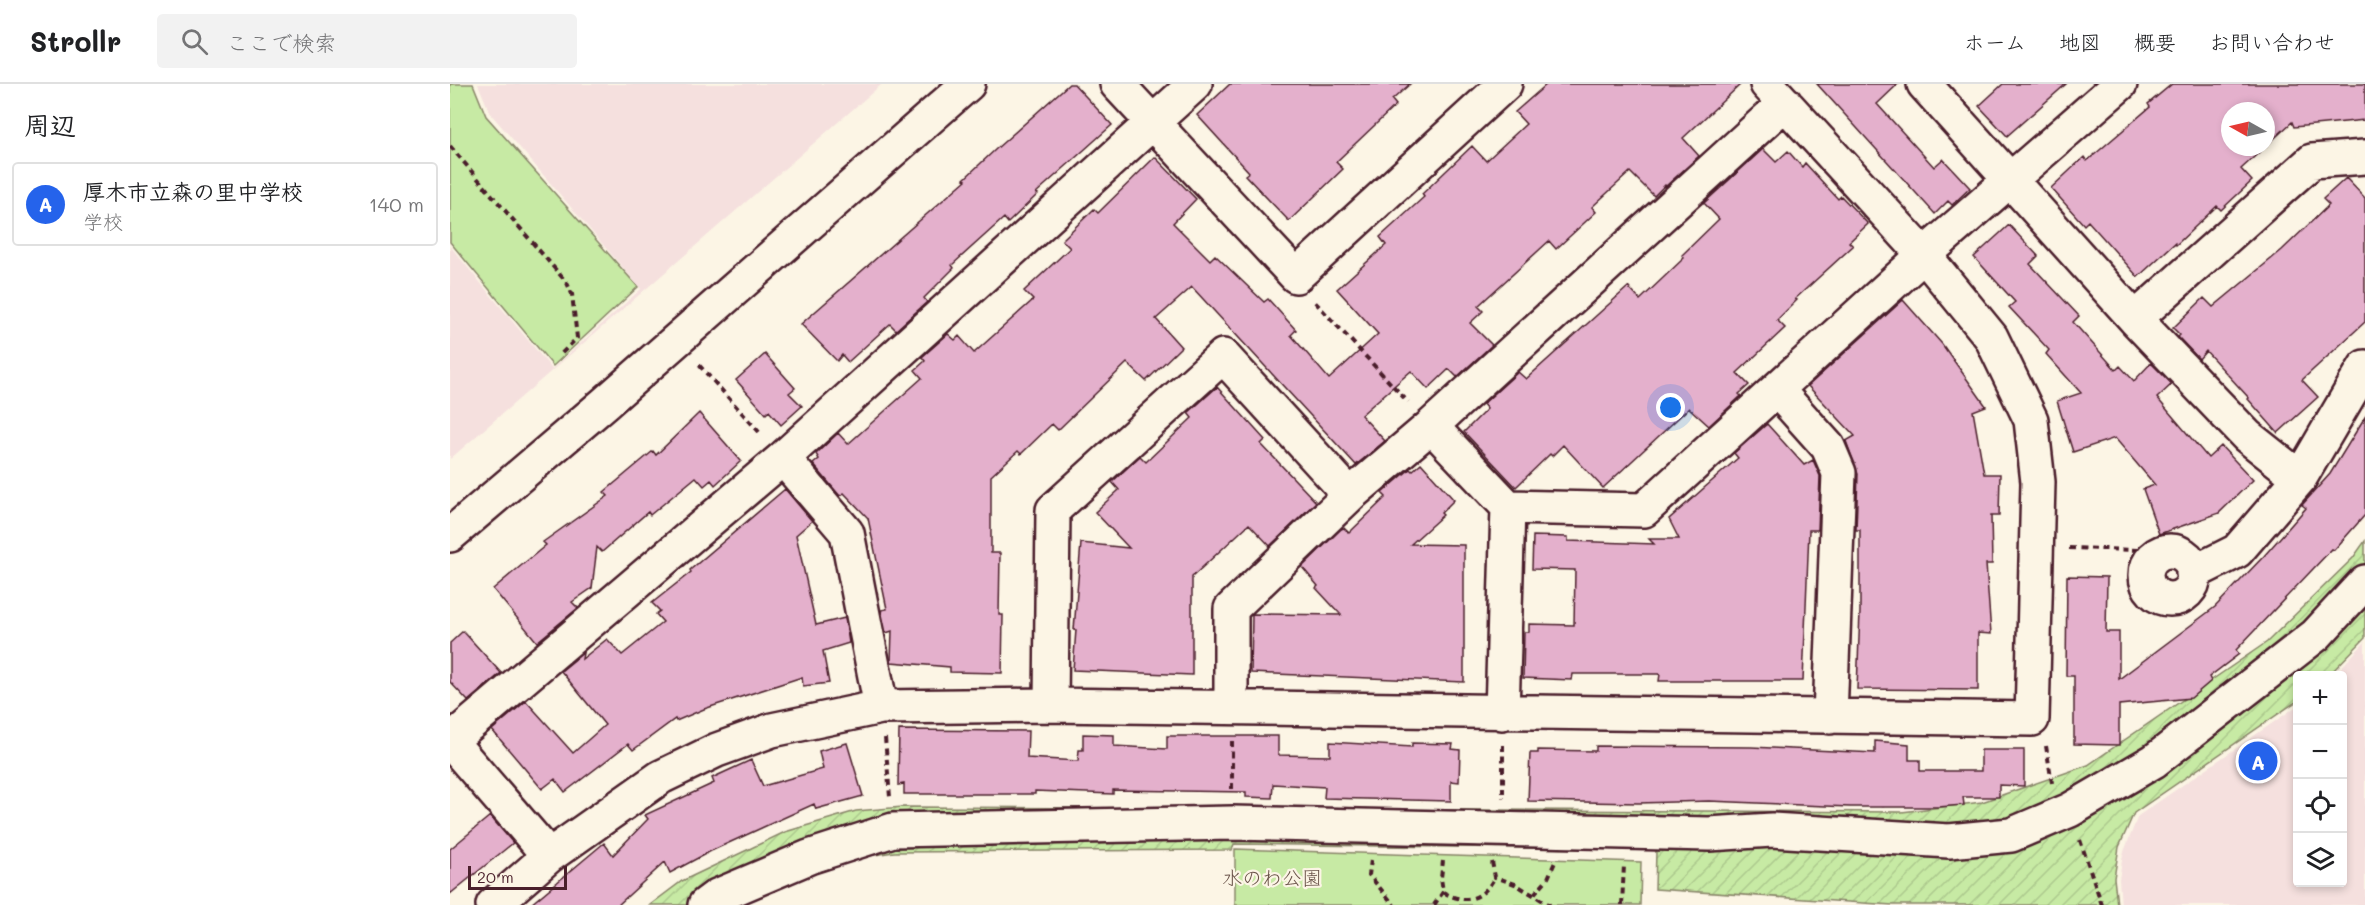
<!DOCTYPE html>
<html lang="ja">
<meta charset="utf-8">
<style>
:root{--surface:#fff;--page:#f2f2f2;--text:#202124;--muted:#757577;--line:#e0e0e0;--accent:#2563eb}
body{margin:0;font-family:Mali,"Klee One",sans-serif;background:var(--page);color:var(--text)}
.controls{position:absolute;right:18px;bottom:18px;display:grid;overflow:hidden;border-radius:6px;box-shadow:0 3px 9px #0003}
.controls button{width:54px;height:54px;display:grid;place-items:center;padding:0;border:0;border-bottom:2px solid var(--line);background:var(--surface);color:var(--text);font:30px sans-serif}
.compass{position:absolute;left:1771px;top:18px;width:54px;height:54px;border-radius:50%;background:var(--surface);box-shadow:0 3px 9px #0003;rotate:278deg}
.scale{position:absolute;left:18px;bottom:15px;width:99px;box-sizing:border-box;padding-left:6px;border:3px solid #4a1f2b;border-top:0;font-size:16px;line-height:21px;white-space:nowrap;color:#4a1f2b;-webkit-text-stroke:4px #fcf5e5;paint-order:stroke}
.you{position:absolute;left:1221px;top:324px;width:21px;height:21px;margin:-15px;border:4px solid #fff;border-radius:50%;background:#1a73e8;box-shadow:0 0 0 9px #1a73e833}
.badge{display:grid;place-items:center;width:39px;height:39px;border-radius:50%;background:var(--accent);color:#fff;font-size:20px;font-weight:700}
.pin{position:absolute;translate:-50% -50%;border:3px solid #fff;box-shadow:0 2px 6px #0006}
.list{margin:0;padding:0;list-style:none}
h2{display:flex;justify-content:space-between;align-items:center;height:78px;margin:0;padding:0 24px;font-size:26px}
h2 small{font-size:20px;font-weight:400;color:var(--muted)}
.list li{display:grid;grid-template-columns:39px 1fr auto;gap:18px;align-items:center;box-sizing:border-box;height:84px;margin:0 12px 12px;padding:0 12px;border:2px solid var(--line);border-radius:6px}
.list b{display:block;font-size:22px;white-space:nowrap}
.list p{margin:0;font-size:20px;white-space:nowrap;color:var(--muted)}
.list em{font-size:20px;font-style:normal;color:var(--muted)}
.icon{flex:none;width:33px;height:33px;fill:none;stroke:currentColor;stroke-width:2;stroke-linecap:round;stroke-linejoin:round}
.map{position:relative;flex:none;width:1915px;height:821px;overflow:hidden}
header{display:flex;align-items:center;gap:36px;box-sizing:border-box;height:84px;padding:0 30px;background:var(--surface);border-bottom:2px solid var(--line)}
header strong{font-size:28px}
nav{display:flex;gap:33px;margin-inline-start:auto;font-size:21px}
.search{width:420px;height:54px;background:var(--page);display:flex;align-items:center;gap:15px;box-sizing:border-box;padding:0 21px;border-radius:6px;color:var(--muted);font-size:22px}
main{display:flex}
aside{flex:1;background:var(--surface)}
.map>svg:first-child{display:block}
.built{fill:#f5e0de}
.green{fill:#c7eaa4;stroke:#888468;stroke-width:1.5}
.garden{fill:url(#garden-furrows);stroke:#888468;stroke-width:1.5}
.building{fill:#e4b0cc;stroke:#4a1f2b;stroke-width:1.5}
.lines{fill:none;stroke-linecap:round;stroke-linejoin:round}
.street-casing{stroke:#4a1f2b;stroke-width:38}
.secondary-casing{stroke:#4a1f2b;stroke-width:38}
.path{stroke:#4a1f2b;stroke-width:4;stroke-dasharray:6 4.5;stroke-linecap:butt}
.street{stroke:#fcf5e5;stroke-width:33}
.secondary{stroke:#fcf5e5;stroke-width:33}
.labels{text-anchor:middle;stroke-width:4.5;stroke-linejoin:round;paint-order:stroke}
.park-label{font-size:20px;fill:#695249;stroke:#fcf5e5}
</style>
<header>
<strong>Strollr</strong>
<div class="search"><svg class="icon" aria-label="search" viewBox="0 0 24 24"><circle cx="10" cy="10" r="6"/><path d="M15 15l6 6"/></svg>ここで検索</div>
<nav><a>ホーム</a><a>地図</a><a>概要</a><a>お問い合わせ</a></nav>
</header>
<main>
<aside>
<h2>周辺<small></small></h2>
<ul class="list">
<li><span class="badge">A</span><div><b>厚木市立森の里中学校</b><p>学校</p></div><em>140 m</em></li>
</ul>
</aside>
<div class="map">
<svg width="1915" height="821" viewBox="0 0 1915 821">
<defs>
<pattern id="garden-furrows" width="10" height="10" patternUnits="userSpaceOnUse" patternTransform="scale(1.5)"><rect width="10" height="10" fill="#c7eaa4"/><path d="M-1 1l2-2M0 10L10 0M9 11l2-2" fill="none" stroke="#acc88d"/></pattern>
</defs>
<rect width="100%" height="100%" fill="#fcf5e5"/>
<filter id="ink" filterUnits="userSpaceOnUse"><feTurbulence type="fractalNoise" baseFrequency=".0167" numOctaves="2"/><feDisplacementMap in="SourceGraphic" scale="12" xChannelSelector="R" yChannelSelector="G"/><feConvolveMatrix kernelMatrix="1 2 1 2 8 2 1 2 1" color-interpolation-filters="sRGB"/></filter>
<g filter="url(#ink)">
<path class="built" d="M28,0h404l-432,375v-213l102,123 89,-80 -151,-176z
M1915,558v263h-244l-2,-26 4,-25 15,-38 159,-110 1,176h44v-206l-8,-1z"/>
<path class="green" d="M0,0h23l13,32 152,171 -85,79 -103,-124z
M785,765l406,13 -1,43h-405z"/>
<path class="garden" d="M1915,457v97l-36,37 -31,1 -1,25 -163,112 -15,34 -5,31 3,27h-224l-238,-16 1,-37 -3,-9 -56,6 -363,-5 -2,6 -338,2 -78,12 -92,41h-74l32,-24 103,-49 71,-21 47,-4 999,5 80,-10 106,-37 179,-123 86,-84z"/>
<path class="building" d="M619,0h5l38,41 -76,68 2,1 -30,29 -4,-5 -52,47 2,3 -30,30 3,4 -31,28 -6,-6 -42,38 -6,-7 -5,6 -36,-37 165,-144 -2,-1 32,-30z
M780,0h180l-18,16 4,5 -60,57 7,7 -54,52 -44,-46 4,-3 -52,-57z
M1097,0h194l-58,54 16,18 -33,30 -1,-1 -11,11 -24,-24 -38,35 4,5 -40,37 -7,-8 -71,65 5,5 -13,12 22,22 -35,32 -8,-8 -21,20 -17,-18 -50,44 24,26 -29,24 -164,-178 -36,32 25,28 -35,34 -19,-18 -69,67 -6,-6 -31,30 -3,-3 -27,25v77h9l-1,62h4l-1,58 -52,-1v-5l-59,-5 1,-31 -6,2 -5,-23 6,-1 -19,-91 -24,-25 -4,3 -27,-32 6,-5 -3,-5 22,-21 10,11 74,-66 -7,-8 10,-9 -3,-4 26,-23 7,6 4,-4 15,17 59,-53 -9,-9 46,-43 -8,-8 32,-31 4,4 57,-56 41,42 -23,24 37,37 5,-5 49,47 4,-3 28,31 -5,5 38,44 49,-45 -41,-45 49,-44 -6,-8 44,-40 -2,-3 50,-48 14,15 40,-37 -11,-12z
M1367,0h81l-21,20 57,63 9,-8 27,29 -18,17 -4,-4 -13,13z
M1553,0h63l-59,52 -28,-30z
M1722,0h193v36l-71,7 -2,-5 -26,24v-35h-36v36h35l-24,22 11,12 -31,29 -4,-4 -41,39 -1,-2 -37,34 -50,-56 -4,4 -33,-37 33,-31 3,4 63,-54 -2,-3z
M1313,65l13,13 12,-11 14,16 3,-4 33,36 3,-3 27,28 -19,18 4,4 -58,53 2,1 -20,20 8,8 -48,45 12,12 -10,9 2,2 -32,30 -20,-18 -86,80 -40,-43 -11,11 -2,-2 -34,33 -52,-55 23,-23 -4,-5 35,-32 8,7 102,-92 12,13 44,-42 -2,-3 37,-36 -15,-16z
M1896,94l19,20v124l-63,58 16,17 -40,36 -30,-34 1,-1 -43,-47 -7,8 -21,-22 2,-2 -7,-7 31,-30 9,9 69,-57 47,-45 -6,-6z
M1559,141l29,31 -8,8 49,52 -6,6 43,48 4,-4 14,15 17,-18 21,21 -15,14 51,60 13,-12 32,34 -34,33 -60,21 -16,-45 12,-4 -40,-47 -42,14 -16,-51 24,-8 -35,-39 3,-4 -40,-43 6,-5 -41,-45z
M1453,216l39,44 44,62 -13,5 11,63h16l-1,42h-8l1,48h-6l5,70 -13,-1v57l-121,-1 3,-77v-82h-4l2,-56 -12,-33 9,-5 -47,-50z
M315,270l30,34 -6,5 13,13 -21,19 -12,-14 -3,3 -30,-34z
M767,303l48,53 -4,4 55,58 -46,44 -21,-22 -57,53v98l-119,-5 3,-40h-2l7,-87 48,5 -34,-36 24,-22 -7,-8 28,-26 6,6 46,-44 -4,-5z
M249,329l42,48 -26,24 -4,-5 -7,6 -8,-9 -46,38 -2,-3 -46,40 -5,-5 -5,41 -20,14 6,6 -41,34 -44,-53 53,-44 -3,-3 65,-46 -4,-4 49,-41 3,4z
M1915,333v98l-31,35 -2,-1 -96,101 3,4 -30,23 2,4 -20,17 -72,7v40l-45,-1v-68h-8l1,-100 40,1 -1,55h13v47l96,-72 49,-51 42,-48 -4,-3 28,-31z
M1317,340l37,41 9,-5 7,16 -2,54h-9l-6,151h-144l1,-7h-87l-1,6 -49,-2 1,-46h5v-8l45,1 1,-55 -43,-1 1,-33 35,1v4l86,3 -5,-5h30l-10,-20 69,-61 -4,-5z
M971,379l33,37 -13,13 2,2 -32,29 53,1v137l-213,-9 1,-59 89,1 -25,-27 2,-2 -16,-19 39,-38 3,-1 5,5 37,-36 -4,-4 28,-24 2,2z
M335,405l27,32 -16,14 20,90 29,-7 4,25 -26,8 6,32 -26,3 -1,-9 -98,32 -28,12 -1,-2 -42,31 -5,-6 -63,48 -10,-13 -13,10 -50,-59 34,-29 47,52 32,-28 -44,-54 22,-18 -1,6 25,-20 15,16 41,-33 -7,-8 4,-3 -8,-8 39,-31 -1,-2z
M13,547l38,42 -33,28 -18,-19v-39z
M449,646l129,1 -1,27 51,3 1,-11h4v-16l31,1v11l53,3v-13h111v19l52,1v-14l82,5v-4l41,1 -1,5 8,1 -1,32 -8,-1v20l-127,-3 1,-11 -52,-3 -1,14 -26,-1v-5l-133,-2v4l-78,-3v3h-131v-10l-6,1z
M1425,657l34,3v16h11v11h61v-21h43v36l-25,-1v12h-36l1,8 -26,2h-88l-141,-6 -70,2 -111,-2 2,-48h8v-3l58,1v-5l155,1 124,6z
M397,659l16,53 -47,13 -2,-5 -103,47 -41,22 -5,-11 -47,43h-88l74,-62 9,12 35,-36 -3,-4 69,-32 -2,-5 39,-18 12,26 60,-17 -4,-18z
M40,732l23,27 -63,51v-45z"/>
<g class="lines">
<defs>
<path id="street" d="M667,0l179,192 209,-192
M1474,0l211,235 112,117 53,42
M1685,235l177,-158 53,-4
M1327,306l51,57 11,26 -9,244
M981,342l77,81 136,3 280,-255 196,-171
M333,374l64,75 34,174
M1696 491a24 24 0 1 1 48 0a24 24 0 1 1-48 0Z
M1743,489l44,-22 63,-73 65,-111
M601,621l2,-195 170,-154 127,139
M781,623v-98l119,-114 81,-69 354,-323
M1052,629l6,-206
M0,657l99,115 112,-79 56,-27 55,-20 109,-23 170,-2 981,14 6,-237 -7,-62 -40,-83 -67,-82 -157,-171
M0,657l333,-283 412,-374
M43,821l56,-49
M255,821l12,-9 92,-39 84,-27 339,-7 477,11 63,-4 177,11 62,-6 59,-25 84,-49 162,-126 49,-53"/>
<path id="secondary" d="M0,451l154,-131 364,-320"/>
</defs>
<use href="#street" class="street-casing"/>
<use href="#secondary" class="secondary-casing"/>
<path class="path" d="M0,62l117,137 5,11 5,44 -16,16
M865,218l93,100
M249,281l61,68
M1619,464l68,2 13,12
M435,654l5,59
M782,657v50
M1053,661v53
M1596,662l6,37
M1630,756l22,65
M921,776l-2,15 25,30
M1042,778l3,15 20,7 35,21
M993,808c23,13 39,8 52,-15
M1084,810l14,-16 7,-16
M984,821l9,-13 -2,-14 2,-17
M1172,821l2,-40"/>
<use href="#street" class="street"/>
<use href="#secondary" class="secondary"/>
</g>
</g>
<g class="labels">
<g class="park-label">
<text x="822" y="801">水のわ公園</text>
</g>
</g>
</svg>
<div class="controls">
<button>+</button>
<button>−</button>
<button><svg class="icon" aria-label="locate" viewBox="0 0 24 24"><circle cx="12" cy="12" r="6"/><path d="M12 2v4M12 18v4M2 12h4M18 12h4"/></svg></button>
<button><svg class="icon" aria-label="layers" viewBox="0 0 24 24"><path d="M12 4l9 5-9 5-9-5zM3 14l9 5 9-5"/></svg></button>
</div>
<svg class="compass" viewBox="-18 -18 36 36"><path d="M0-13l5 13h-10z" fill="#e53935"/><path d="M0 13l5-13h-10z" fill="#757577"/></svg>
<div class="scale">20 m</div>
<div class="you"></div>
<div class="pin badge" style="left:1808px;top:677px">A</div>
</div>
</main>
